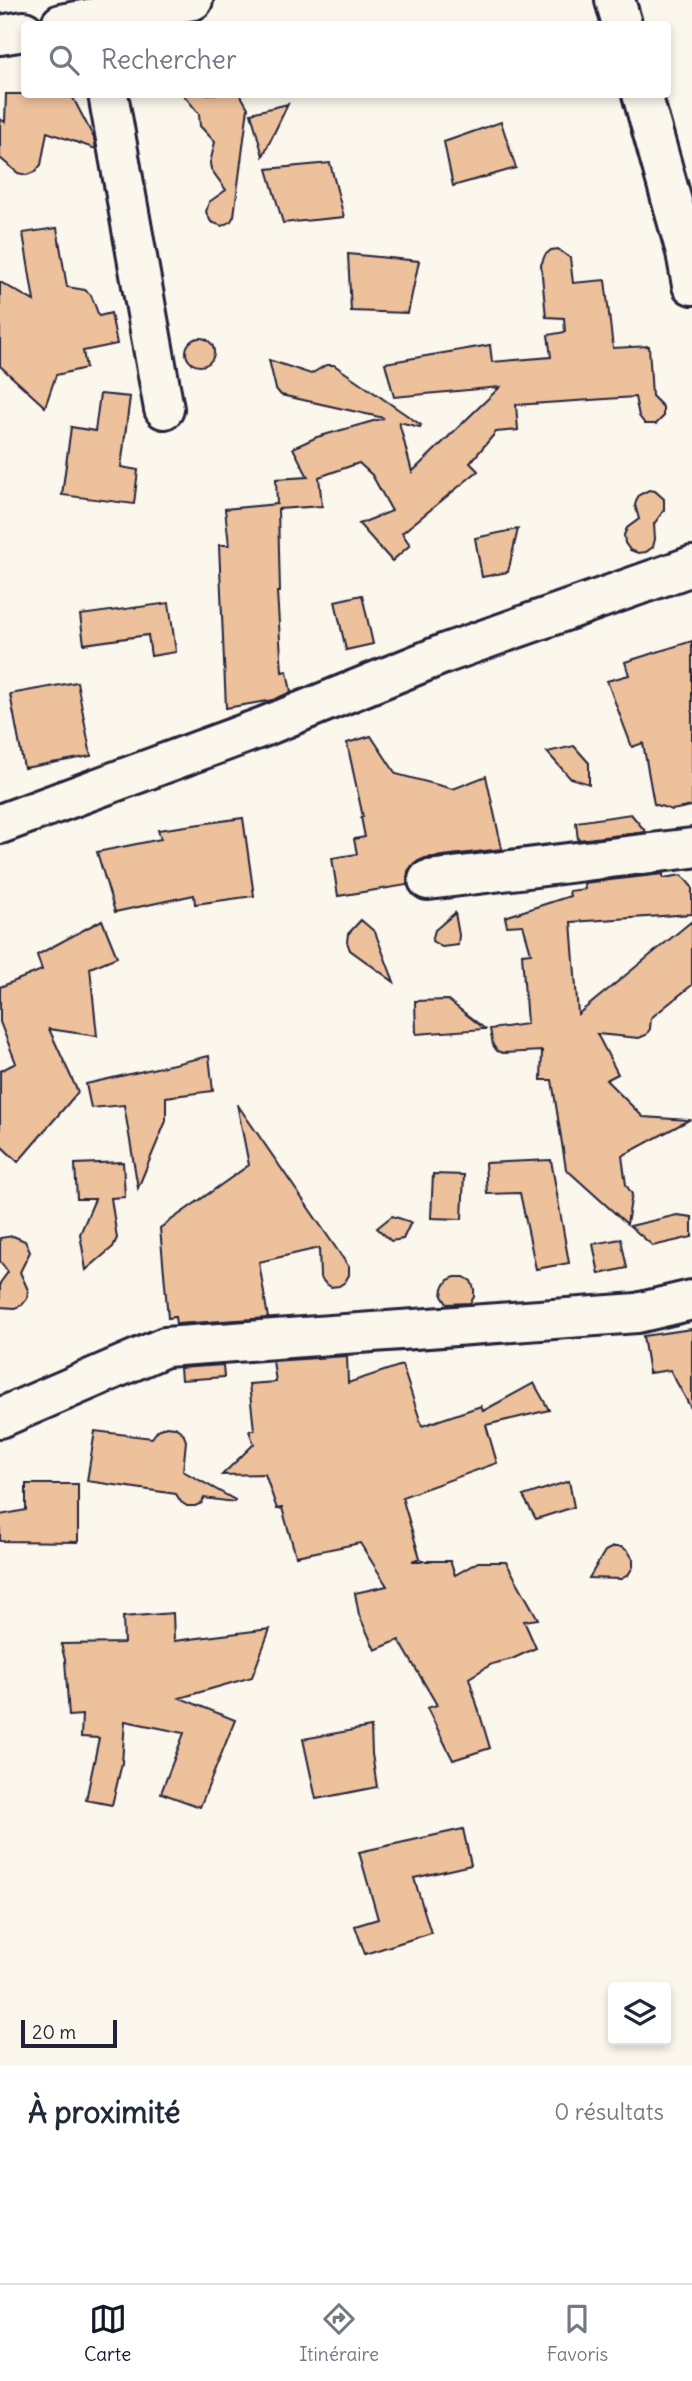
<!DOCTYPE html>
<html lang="fr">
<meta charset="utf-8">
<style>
:root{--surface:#fff;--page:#f2f2f3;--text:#1f2937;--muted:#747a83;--line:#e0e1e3;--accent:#111827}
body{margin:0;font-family:Delius,sans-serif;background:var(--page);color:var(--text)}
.controls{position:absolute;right:21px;bottom:21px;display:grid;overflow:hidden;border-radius:7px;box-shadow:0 4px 10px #0003}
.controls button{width:63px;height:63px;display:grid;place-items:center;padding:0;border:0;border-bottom:2px solid var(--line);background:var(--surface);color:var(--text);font:35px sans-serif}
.scale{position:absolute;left:21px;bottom:18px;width:96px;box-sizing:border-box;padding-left:7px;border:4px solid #22223b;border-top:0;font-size:19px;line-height:24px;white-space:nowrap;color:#22223b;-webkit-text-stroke:5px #fbf7ec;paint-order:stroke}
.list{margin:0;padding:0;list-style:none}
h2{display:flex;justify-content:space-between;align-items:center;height:91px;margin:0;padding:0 28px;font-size:30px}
h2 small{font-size:23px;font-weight:400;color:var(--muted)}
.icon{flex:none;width:38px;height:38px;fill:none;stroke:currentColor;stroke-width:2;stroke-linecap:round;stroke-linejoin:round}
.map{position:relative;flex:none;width:692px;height:2066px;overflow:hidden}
.search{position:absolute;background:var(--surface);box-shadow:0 4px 10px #0003;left:21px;right:21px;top:21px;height:77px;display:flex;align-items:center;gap:18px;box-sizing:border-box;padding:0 24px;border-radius:7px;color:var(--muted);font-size:26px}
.sheet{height:217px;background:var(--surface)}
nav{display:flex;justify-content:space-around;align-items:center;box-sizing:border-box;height:98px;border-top:2px solid var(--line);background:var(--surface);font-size:19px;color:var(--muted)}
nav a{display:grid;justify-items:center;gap:4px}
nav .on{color:var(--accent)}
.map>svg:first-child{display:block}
.building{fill:#eec19d;stroke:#22223b;stroke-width:2}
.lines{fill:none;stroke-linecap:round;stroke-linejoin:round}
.minor-casing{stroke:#22223b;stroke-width:44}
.secondary-casing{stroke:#22223b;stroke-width:44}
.minor{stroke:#fbf7ec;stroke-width:38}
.secondary{stroke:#fbf7ec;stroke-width:38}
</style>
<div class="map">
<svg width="692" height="2066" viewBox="0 0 692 2066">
<rect width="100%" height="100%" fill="#fbf7ec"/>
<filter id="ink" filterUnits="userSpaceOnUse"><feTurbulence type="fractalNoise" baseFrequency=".0143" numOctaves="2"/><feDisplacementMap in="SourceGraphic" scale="14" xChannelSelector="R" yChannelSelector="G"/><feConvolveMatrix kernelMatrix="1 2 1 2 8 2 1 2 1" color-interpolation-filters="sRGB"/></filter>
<g filter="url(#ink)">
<path class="building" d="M6,94h65l23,44 2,11 -49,-17 -6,33 -6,7 -8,3 -9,-2 -18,-15v-39l5,3z
M183,94h57l8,14 -14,108 -3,5 -9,5 -11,-4 -5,-10 3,-10 17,-12 -15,-21 -1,-6 5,-21 -15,-16 -1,-12z
M288,104l-25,52 -12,-43z
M501,122l15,46 -63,18 -9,-44z
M330,163l14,54 -61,6 -16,-54z
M57,228l10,59 18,3 6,5 8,21 12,-3 6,31 -34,7 3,17 -30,7 -11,32 -45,-41v-84l34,19 -11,-68z
M558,249l12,9 3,25 32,-3 8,68 36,-2 3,50 11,11v10l-7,7h-11l-6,-8 -4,-19 -119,8 2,25 -22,2 -26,31 8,8 -76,62 8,12 -18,16 -33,-37 33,-13 -20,-36 -13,-12 -40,14 3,29 -44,3 2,83h-3l5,80 5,-1 4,21 -18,8 -47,8 -7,-163h10l-4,-36 52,-5 -1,-25 32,-2 -15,-29 24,-11 67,-19 -103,-23 -5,-6 -7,-29 42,14 15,-9h8l87,60 -1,2 -21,-5 13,50 88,-85 -106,10 -9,-34 105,-18 2,17 59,-5 -3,-22 17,-3 -1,-14 -18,-1 -5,-52 4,-10 6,-5z
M348,254l71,7 -11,52 -57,-2z
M186 352a14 14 0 1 1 28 0a14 14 0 1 1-28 0Z
M100,394l30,3 -9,70 17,3 -4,34 -72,-9 9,-68 24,4z
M649,490l6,1 9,8v11l-10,14 1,15 -2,8 -7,5 -8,1 -8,-3 -5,-7 -1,-8 3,-7 12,-9 -4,-14 2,-6 2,-4z
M518,529l-10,43 -26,5 -7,-39z
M362,595l11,49 -27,6 -11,-49z
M169,603l7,49 -25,4 -3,-21 -64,9 -4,-29z
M692,641v165l-20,4 -18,-6 -11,-61 -11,4 -25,-66 22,-6 -4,-13z
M77,682l14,74 -67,12 -14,-74z
M371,736l25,38 57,15 33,-13 16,73 -77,9 -11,5 -6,8 -1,14 -69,11 -6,-38 25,-4 -3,-15 11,-2 -4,-20h2l-16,-74z
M574,746l15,17v21l-19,-6 -23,-26z
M631,814l15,18 -68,8 -2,-18z
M243,818l11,78 -59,8 -1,-9 -79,17 -18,-60 64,-13 -3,-9z
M663,874v4l19,-3 10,12v27l-121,8 7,92 114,-93v64l-41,33 -1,11 -4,6 -7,3 -42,-4 21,40 -12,6 37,37 46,3 -67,36 4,29 6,9 -5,30 -61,-55 -14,-89h-11l1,-29 -39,2 -6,-2 -4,-6 -3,-16 37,-5 -5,-70 9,-1 -8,-28 -16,1 -2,-9 65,-21 -1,-5 16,-2 -1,-6z
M455,913l4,22 -1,10 -16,2 -10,-6 3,-11z
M102,920l15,37 -27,11 7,68 -48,-7 29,63 -60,70 -18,-17v-74l16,-8 -16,-41v-35l42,-17 -5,-15z
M361,920l14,12 19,50 -44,-32 -3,-8 1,-8z
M448,1000l37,29 -69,5 -1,-33z
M209,1056l4,35 -47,6v24l-28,67 -14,-83 -33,3 -5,-24z
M237,1104l112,163v8l-4,7 -6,4 -8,1 -6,-4 -5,-6 -1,-29 -60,14 9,56 -92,6 -1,-7 -7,1 -8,-90 89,-63z
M551,1160l18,103 -33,6 -16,-76 -33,1 -2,-31z
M123,1162l2,35 -14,1 6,40 -4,9 -27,23 -6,-36 15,-35h-18l-2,-35z
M433,1174l31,1 -2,44 -31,-1z
M677,1215l15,2v20l-39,9 -23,-20z
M392,1216l19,6 -8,17 -12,2 -14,-13z
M13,1236l12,5 5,11 -10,20 8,18 -1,9 -5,6 -7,3 -15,-1v-24l8,-11 -8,-11v-23z
M621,1239l6,29 -28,6 -6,-30z
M455,1277h9l7,4 3,8v8l-4,6 -23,1 -5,-8 1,-8 5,-8z
M692,1329v81l-22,-40 -21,3 -6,-37z
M347,1356l1,27 54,-18 20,61 59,-20 2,5 51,-28 15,27 -63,15 11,38 -95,34 18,61 -8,3h38l5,14 23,-13h28l32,57 -14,2 12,27 -24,11 -20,5 -23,14 21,70 -37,12 -26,-52 10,-3 -38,-65 -24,10 -16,-35 -4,-22 32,-7 -27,-43 -64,13 -14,-48 -5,1 -12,-35 -43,1 32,-31 -5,-13 5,-1 -5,-46 27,-2 -3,-21z
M223,1365l1,12 -43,3 -1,-12z
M166,1426l9,1 8,6 3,8 -3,30 52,29 -1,2 -30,-4 -2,5 -7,3h-8l-6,-4 -5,-8 -89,-13 8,-50 57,7 6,-8z
M569,1481l5,26 -38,12 -13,-23z
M26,1484h52v58l-78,-1v-26l26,-5z
M613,1547h8l7,4 5,8v8l-5,8 -7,4 -32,-1 16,-27z
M173,1613l1,28 96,-12 -18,48 -72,21 55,22 -35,87 -39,-14 23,-60 -59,-12 -3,42 -10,42 -26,-5 13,-62 -18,-1 1,-22 -13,1 -4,-56 -4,-16 63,-1 -1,-26z
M371,1727l1,27 5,33 -61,12 -13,-60z
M463,1829l8,36 -57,13 17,55 -66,21 -10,-28 23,-7 -19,-67z"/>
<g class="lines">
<defs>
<path id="minor" d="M615,0l7,24
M61,24l132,-24
M0,35l24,-4
M108,94l56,315
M642,94l44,158 6,33
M428,880l264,-32
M0,1418l165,-71 472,-34 55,-13"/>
<path id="secondary" d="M0,824l263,-97 183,-74 246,-87"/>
</defs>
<use href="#minor" class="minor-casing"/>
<use href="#secondary" class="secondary-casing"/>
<use href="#minor" class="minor"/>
<use href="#secondary" class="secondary"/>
</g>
</g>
</svg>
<div class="controls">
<button><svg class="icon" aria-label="layers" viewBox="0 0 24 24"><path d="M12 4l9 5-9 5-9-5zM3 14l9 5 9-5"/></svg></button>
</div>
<div class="scale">20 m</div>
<div class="search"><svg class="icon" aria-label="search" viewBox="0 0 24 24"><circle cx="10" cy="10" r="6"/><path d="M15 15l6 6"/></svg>Rechercher</div>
</div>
<section class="sheet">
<h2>À proximité<small>0 résultats</small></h2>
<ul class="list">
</ul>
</section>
<nav>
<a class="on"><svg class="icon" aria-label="map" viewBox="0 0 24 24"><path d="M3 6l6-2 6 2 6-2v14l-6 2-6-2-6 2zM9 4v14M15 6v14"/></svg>Carte</a>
<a><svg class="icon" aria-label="directions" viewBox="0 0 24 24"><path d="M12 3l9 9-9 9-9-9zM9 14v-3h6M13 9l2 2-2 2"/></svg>Itinéraire</a>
<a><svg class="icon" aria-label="saved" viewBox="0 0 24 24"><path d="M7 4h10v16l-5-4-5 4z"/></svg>Favoris</a>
</nav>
